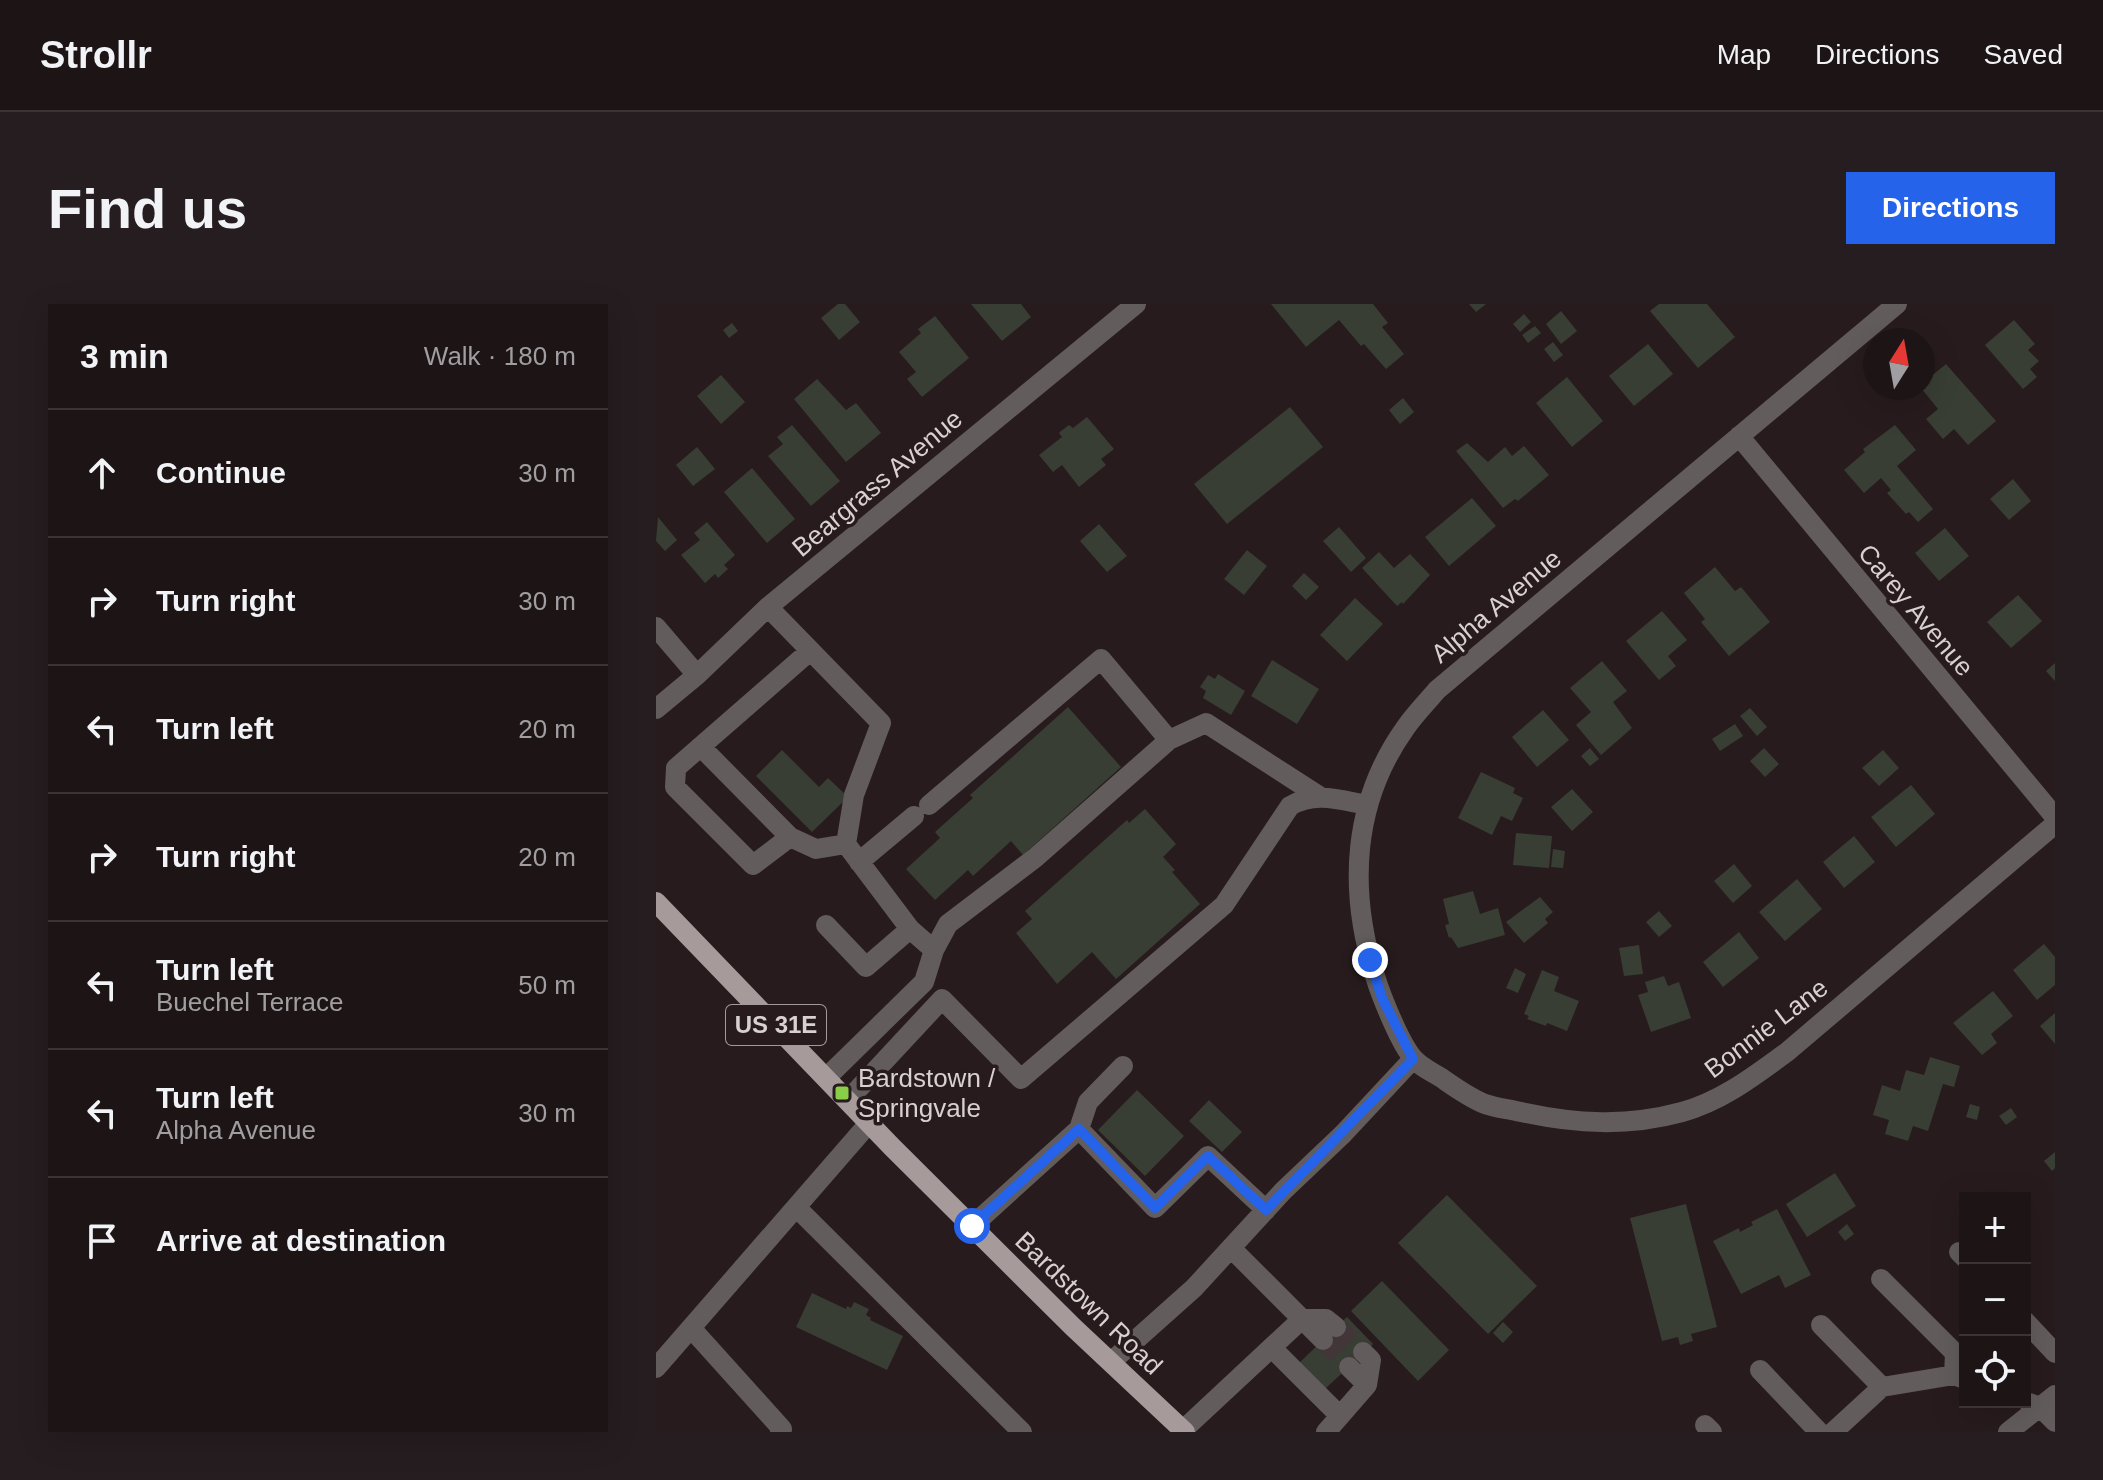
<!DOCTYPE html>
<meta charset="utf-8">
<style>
:root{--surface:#1d1416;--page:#251d1f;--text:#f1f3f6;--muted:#a09ea1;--line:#3b3335;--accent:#2563eb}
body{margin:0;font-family:Helvetica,sans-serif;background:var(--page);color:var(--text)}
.controls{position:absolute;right:24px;bottom:24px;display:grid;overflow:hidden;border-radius:0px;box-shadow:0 8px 32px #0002}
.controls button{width:72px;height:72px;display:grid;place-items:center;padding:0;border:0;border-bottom:2px solid var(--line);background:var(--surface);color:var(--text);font:40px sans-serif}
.compass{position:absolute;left:1207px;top:24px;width:72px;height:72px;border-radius:50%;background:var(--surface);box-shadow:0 8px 32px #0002;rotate:11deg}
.stop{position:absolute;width:24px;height:24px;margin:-18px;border:6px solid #2563eb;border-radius:50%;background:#fff}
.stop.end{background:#2563eb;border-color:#fff;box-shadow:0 2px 8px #0008}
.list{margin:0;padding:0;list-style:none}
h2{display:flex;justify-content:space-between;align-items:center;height:104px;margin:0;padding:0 32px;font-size:34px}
h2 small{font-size:26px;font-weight:400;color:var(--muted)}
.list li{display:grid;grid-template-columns:52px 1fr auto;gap:24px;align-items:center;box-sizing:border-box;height:128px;padding:0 32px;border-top:2px solid var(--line)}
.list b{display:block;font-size:30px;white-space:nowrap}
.list p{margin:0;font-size:26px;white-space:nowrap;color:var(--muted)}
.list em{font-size:26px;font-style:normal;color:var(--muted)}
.icon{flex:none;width:44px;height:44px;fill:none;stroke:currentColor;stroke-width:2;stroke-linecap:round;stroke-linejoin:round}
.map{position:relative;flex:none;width:1399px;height:1128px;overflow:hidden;border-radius:0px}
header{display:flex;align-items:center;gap:48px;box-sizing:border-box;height:112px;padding:0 40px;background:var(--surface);border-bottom:2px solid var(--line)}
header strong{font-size:38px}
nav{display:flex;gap:44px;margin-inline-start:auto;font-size:28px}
.intro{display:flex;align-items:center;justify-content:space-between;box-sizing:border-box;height:192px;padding:0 48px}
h1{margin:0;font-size:56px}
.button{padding:20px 36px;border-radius:0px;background:var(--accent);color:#fff;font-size:28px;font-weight:700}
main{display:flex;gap:48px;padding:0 48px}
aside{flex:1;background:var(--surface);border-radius:0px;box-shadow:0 8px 32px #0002}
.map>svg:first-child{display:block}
.building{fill:#383e34}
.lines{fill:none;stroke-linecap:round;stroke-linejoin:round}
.minor-tunnel{stroke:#423638;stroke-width:20;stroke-dasharray:20 10;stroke-linecap:butt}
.minor{stroke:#625c5d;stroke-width:20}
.major{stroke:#a69a9b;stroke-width:20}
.route{stroke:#2563eb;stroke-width:10}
.poi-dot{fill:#8ace47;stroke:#271b1d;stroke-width:3}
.labels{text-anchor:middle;stroke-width:7;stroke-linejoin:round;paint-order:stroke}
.shield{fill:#271b1d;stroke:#a39a9b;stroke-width:2}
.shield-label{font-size:24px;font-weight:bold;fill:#d8d0d1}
.street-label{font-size:26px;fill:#d8d0d1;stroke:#271b1d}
.poi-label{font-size:26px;fill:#d8d0d1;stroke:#271b1d;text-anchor:start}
</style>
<header>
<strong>Strollr</strong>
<nav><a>Map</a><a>Directions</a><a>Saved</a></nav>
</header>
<div class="intro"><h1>Find us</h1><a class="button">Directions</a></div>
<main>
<aside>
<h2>3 min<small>Walk · 180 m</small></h2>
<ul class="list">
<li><svg class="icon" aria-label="ahead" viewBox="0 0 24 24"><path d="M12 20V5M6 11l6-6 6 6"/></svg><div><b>Continue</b></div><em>30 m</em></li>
<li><svg class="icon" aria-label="right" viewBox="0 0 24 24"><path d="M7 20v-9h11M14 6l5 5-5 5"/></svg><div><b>Turn right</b></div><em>30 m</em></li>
<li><svg class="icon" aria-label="left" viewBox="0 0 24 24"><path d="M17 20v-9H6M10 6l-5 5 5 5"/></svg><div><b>Turn left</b></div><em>20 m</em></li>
<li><svg class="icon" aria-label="right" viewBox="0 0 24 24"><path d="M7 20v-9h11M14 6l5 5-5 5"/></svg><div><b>Turn right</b></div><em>20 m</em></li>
<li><svg class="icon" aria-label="left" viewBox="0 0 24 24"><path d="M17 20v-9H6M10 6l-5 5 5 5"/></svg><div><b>Turn left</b><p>Buechel Terrace</p></div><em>50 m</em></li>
<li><svg class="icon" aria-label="left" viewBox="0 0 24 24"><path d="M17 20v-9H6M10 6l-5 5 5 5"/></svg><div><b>Turn left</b><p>Alpha Avenue</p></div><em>30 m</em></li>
<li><svg class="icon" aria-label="arrive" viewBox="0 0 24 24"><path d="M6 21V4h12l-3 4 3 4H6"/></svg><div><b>Arrive at destination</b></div></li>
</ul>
</aside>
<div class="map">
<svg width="1399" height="1128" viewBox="0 0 1399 1128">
<rect width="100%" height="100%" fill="#271b1d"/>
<path class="building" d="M182,0h7l15,18 -21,18 -18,-22z
M315,0h50l10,13 -29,24z
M615,0h102l15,19 -6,4 22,27 -18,15 -22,-25 -3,2 -22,-26 -33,27z
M813,0h17l-10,8z
M1003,0h48l28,33 -37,31 -48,-57z
M905,7l16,20 -16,13 -15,-20z
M868,10l7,8 -11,10 -7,-8z
M279,12l34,42 -47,39 -15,-18 9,-7 -17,-20 22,-19 -3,-4z
M1358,16l21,24 -7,6 11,11 -9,8 7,8 -14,12 -38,-44z
M76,19l6,8 -9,7 -6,-8z
M879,22l6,7 -13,10 -6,-8z
M897,38l10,13 -9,7 -10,-13z
M992,40l25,30 -39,32 -25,-30z
M1290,60l50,57 -28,24 -14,-16 -11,10 -17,-20 12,-10 -17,-21h2v-5z
M65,71l24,27 -24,22 -24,-28z
M911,73l36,44 -31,26 -36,-44z
M161,75l29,31 10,-7 25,30 -35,29 -52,-63z
M747,94l11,14 -14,12 -11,-14z
M634,103l33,40 -96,77 -33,-40z
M431,113l27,32 -13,10 5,6 -27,22 -17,-22 -9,7 -14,-17 23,-18 -3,-4 2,-2 8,-6 4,3z
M136,121l48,56 -29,25 -43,-50 15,-12 -6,-7z
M1239,121l21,25 -19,16 36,43 -15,13 -9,-10 -3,2 -19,-21 4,-3 -10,-12 -17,15 -20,-23 21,-18 -2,-3z
M811,139l21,19 17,-15 7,9 12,-10 25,29 -31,26 -3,-2 -12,9 -47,-57z
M41,143l18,22 -22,17 -17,-21z
M96,164l43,51 -28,24 -43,-51z
M1357,175l18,22 -22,19 -19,-21z
M816,194l24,28 -47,40 -24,-29z
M2,213l19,23 -12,11 -9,-10z
M51,218l28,33 -11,10 4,4 -10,9 -3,-4 -10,9 -24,-28 19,-15 -6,-7z
M443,220l28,32 -20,16 -27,-31z
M683,223l27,31 -15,14 -28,-31z
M1289,224l24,28 -30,25 -24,-28z
M591,246l20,16 -23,29 -20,-16z
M723,248l15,16 16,-14 20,21 -27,29 -1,-2 -5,4 -35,-38z
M1059,263l20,24 6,-4 29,35 -41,34 -28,-34 4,-3 -21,-26z
M648,269l15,14 -13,13 -14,-14z
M1362,291l24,26 -31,27 -24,-26z
M699,294l28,26 -36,37 -27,-26z
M1006,307l25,29 -19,16 8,10 -17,14 -33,-39z
M616,356l47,29 -22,35 -46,-28z
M946,357l25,30 -14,11 19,26 -31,27 -25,-30 15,-13 -21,-24z
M1399,359v18l-9,-10z
M562,370l27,17 -14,24 -28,-17 3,-7 -6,-4 8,-12 7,4z
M412,403l53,60 -98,88 -12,-14 -38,35 -5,-6 -33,30 -29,-31 34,-31 -5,-6 38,-34 -3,-3z
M1094,404l17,19 -10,9 -17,-20z
M887,406l26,30 -32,27 -25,-30z
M1079,420l8,12 -23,15 -8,-12z
M934,444l9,11 -9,7 -9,-10z
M1108,444l15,16 -14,13 -15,-16z
M126,446l37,37 9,-9 20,19 -36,35 -56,-56z
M1227,446l16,18 -20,18 -17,-18z
M825,468l34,16 -2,5 10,5 -11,23 -11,-5 -9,19 -34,-17z
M1255,481l24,29 -39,33 -25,-30z
M916,485l21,23 -21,19 -21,-24z
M489,505l31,35 -13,13 12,13 -3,2 28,32 -84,75 -24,-27 -35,32 -41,-51 16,-14 -7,-8 102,-91 2,3z
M860,529l36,3 -3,32 -36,-3z
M1198,532l21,26 -31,26 -21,-26z
M897,545l12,2 -2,17 -12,-1z
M1078,560l18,22 -19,17 -19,-22z
M1141,575l25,30 -37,32 -26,-29z
M817,587l7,23 18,-6 7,27 -47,13 -7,-11 -2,1 -4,-13 4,-1 -6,-25z
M884,593l13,15 -8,7 3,4 -24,20 -18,-21z
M1003,607l13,15 -13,11 -13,-15z
M1083,628l20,26 -36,29 -20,-25z
M1388,640l11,13v28l-18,15 -24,-30z
M983,641l4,29 -19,2 -5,-28z
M859,664l11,6 -8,19 -12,-5z
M886,666l17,7 -5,14 25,10 -12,30 -20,-8 -1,3 -19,-7 2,-3 -5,-2z
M1008,672l4,10 11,-4 12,36 -40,14 -13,-37 10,-3 -3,-10z
M1337,687l20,25 -22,18 6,9 -15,12 -29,-32z
M1399,709v31l-15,-18z
M1274,753l30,9 -6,21 -11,-3 -15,47 -15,-5 -5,15 -23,-7 4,-14 -16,-5 9,-30 18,6 6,-21 18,5z
M481,786l47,46 -39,40 -47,-46z
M553,796l33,32 -20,20 -33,-31z
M1314,800l10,3 -3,13 -11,-3z
M1355,804l6,9 -11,8 -7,-9z
M1399,848v16l-3,3 -8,-10z
M1179,869l21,33 -49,31 -21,-33z
M791,891l90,91 -49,48 -90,-91z
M1030,900l31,123 -26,7 2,7 -13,4 -2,-8 -16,4 -32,-123z
M1121,905l34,66 -26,13 -6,-13 -38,19 -28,-53 26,-13 1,4 13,-7 -2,-3z
M1191,920l7,10 -9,7 -7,-9z
M726,977l67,69 -31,31 -67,-70z
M156,989l34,16 1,-3 4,2 3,-6 15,7 -3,6 5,3 -1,2 33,16 -16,34 -91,-43z
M691,1013l26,27 -49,46 -26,-26z
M847,1018l10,10 -10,11 -10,-10z"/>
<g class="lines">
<path class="minor-tunnel" d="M680,1023l27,25
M667,1036l26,27"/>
<path class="minor" d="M1241,0l-460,386c-10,12 -22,24 -31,37 -54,75 -58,163 -31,249 6,20 25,67 38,82 7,9 21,15 30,21 13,9 27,19 42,25 11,4 24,5 36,8 55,12 106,15 161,0 40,-11 72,-36 105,-60l268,-228
M1083,132l316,381
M112,303l113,116 -27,72 -8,49 64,85 24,21
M0,323l41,48
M0,405l41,-34 71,-68 368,-303
M45,443l89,90 -37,28 -78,-78 1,-19 134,-117
M273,501l172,-146 68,81
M134,533l26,12 30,-5
M203,558l55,-46
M170,621l40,42 44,-38
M171,773l97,-95 10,-32 14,-26 87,-66 134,-118 37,-17 113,73
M192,796l94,-101 79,80 203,-174 66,-99c25,-15 50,-6 77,-1
M423,825l9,-27 35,-36
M140,903l226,225
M316,922l107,-97 76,79 53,-52 58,54
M576,945l91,91
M1303,948l6,6
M1225,975l74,74 -1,22
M1369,1017l30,32
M1165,1021l61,62
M35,1024l91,101 -2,3
M616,1044l68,68
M707,1048l8,8 -4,25
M455,1058l83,-74 89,-97 60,-57 70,-75
M0,1064l214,-246
M1104,1066l59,62
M1373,1099l11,4 15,15
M1049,1121l7,7
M527,1126l119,-111h24l10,8
M670,1128l41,-47 -18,-18
M1177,1128l49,-45 72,-12 11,4
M1352,1128l47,-37"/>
<path class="major" d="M0,598l236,245 181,180 112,105"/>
</g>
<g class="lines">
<path class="route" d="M316,922l107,-97 76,79 53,-52 58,54 147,-151 -31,-61 -12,-38"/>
</g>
<rect class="poi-dot" x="178" y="781" width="16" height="16" rx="4"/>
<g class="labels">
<rect class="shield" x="70" y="701" width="100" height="40" rx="6"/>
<g class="shield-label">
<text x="120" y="729">US 31E</text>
</g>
<g class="street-label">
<text transform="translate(221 179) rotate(-40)" y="9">Beargrass Avenue</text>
<text transform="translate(840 302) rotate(-40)" y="9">Alpha Avenue</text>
<text transform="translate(1260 306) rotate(50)" y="9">Carey Avenue</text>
<text transform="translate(1110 724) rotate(-37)" y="9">Bonnie Lane</text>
<text transform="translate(433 999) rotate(44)" y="9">Bardstown Road</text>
</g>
<g class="poi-label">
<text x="202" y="783">Bardstown /<tspan x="202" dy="30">Springvale</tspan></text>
</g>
</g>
</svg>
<div class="controls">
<button>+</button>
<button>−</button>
<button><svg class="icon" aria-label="locate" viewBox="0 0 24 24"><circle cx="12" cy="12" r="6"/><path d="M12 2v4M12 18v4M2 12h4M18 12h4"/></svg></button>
</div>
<svg class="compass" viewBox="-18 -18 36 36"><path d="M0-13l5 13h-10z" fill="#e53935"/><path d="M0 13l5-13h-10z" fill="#a09ea1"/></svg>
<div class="stop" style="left:316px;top:922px"></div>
<div class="stop end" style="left:714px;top:656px"></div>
</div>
</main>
